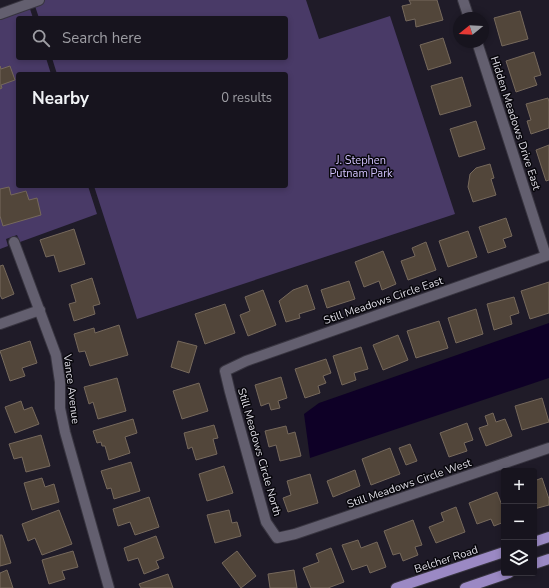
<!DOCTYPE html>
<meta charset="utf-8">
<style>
:root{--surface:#17141e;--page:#201d27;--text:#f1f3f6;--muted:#9e9ea4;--line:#36333c}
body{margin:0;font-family:"Nunito Sans",sans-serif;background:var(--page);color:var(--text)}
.controls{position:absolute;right:12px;bottom:12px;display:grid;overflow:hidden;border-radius:4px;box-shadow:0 2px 6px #0003}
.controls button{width:36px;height:36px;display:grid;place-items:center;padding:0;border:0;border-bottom:1px solid var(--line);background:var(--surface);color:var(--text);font:20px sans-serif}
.compass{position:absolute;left:453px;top:12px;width:36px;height:36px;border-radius:50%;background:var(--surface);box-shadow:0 2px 6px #0003;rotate:252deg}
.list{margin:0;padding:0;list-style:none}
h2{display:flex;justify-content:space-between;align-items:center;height:52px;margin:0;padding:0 16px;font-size:17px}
h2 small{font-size:13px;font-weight:400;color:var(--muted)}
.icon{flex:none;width:22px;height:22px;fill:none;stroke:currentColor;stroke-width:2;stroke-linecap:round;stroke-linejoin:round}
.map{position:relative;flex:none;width:549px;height:588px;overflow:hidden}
.search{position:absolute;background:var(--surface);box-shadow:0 2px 6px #0003;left:16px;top:16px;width:272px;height:44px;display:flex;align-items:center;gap:10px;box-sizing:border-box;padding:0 14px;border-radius:4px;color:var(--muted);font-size:15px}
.panel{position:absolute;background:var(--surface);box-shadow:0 2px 6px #0003;left:16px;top:72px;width:272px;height:116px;border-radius:4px}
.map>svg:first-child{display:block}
.green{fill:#493a67}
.water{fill:#0e0026}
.building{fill:#52463a;stroke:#76695c}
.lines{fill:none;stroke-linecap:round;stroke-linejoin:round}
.minor-casing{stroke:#383540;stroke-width:12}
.major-casing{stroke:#383540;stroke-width:12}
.minor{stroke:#635f6f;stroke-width:10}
.major{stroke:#9b89c4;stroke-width:10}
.labels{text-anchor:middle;stroke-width:3;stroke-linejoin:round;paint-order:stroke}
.street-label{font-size:11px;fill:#dfdde6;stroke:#08070c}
.park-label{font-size:11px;fill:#d0c0fa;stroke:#08070c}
</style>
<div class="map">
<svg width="549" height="588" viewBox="0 0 549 588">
<rect width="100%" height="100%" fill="#1f1b28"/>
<path class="green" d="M44,0h262l13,39 71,-23 65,198 -318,105 -43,-133h192v-112h-229l-5,-16h234v-40h-247l-5,-15z
M30,9l3,9h-15v40h28l5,16h-33v112h70l9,28 -77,28 -3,-7 -11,4 2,7 -8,3v-229z"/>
<path class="water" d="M549,323v55l-239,80 -6,-44 15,-11z"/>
<path class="building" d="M409,0h28l6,20 -27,7 -1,-8 -9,2 -4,-15 9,-2z
M520,11l8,28 -26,7 -8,-28z
M443,38l8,25 -23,7 -8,-25z
M534,52l7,23 -7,2 3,8 -21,7 -10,-31z
M0,66l1,3 9,-3 5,14 -14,5 1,3 -2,1z
M462,77l9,29 -31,9 -9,-29z
M548,98l1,4v26l-18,6 -4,-13 4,-1 -5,-16z
M476,121l9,28 -26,8 -9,-28z
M549,145v35l-3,1 -10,-31z
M490,164l4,14 -3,1 5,16 -23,7 -5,-15 2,-13 6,-6z
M9,187l2,8 15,-4 3,9 8,-2 4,17 -38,11 -3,-10v-27z
M506,218l6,18 -9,3 3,8 -18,6 -9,-26z
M74,229l11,35 -26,8 -5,-17 -8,2 -6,-17z
M468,231l9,26 -29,10 -9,-26z
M426,242l10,28 -28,10 -7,-19 14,-5 -3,-8z
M383,251l13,33 -14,6 -3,-9 -15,6 -9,-25z
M3,265l11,29 -12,5 -2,-4v-29z
M92,278l8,26 -7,2 2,8 -21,7 -5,-17 7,-2 -5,-17z
M349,281l6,18 -28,9 -6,-18z
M549,282v31l-19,6 -9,-28z
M307,285l8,24 -16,5 1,4 -14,4 -7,-21 14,-11z
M263,290l13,35 -28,11 -8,-21 10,-4 -5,-14z
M514,297l5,16 -9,3 2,8 -18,6 -7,-26z
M225,304l10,29 -30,11 -10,-30z
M476,309l7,25 -27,9 -8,-25z
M439,321l9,27 -32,10 -9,-27z
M119,325l9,30 -38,11 -5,-15 -6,1 -5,-18 20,-6 1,5z
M398,335l10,25 -25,10 -10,-25z
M30,341l7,22 -15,5 3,8 -15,5 -10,-30z
M178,341l19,5 -8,27 -18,-6z
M361,347l7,22 -14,4 2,7 -14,5 -9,-29z
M326,359l5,14 -8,3 3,7 -8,3 2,7 -15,5 -10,-29z
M281,377l6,21 -9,3 2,7 -9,2 -2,-7 -8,3 -6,-21z
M117,378l9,33 -28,8 -5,-17 -4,2 -5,-17z
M199,383l9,28 -26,8 -9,-28z
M542,398l7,24 -27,8 -7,-24z
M21,401l3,9 8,-3 7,17 -24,9 -10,-26z
M493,413l3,9 9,-3 7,17 -26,10 -7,-18 9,-3 -3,-9z
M133,419l4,14 -12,4 5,16 -21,7 -4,-14h-3l-1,-4 -4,1 -4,-12z
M467,423l6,17 -9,3 3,8 -18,6 -9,-24z
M214,425l4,13 -5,1 4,15 -21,6 -4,-13 -4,2 -4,-16z
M286,426l2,8 7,-2 6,24 -21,5 -4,-16 -7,2 -4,-16z
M41,435l9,31 -24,6 -4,-15 -8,2 -5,-15z
M410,444l7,17 -11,4 -7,-17z
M390,448l10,26 -29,11 -9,-26z
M131,462l9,29 -26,8 -3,-11 -4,1 -6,-18z
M224,466l9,27 -26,8 -8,-27z
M355,470l5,16 -27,11 -6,-16z
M310,474l8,29 -30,9 -5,-14 8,-3 -4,-14z
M42,478l3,9 9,-3 5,18 -27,8 -8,-27z
M542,478l7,21v6l-15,4v-28z
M497,492l7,19v11l-10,4 -3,-7 -14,5 -8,-21z
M149,497l10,30 -24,8 -5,-13 -12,4 -5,-17z
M456,507l9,25 -29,11 -7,-16 15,-6 -3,-8z
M59,510l13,34 -30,11 -7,-17 -7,3 -6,-17z
M229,510l3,13 5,-1 4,14 -26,7 -8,-28z
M413,520l9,25 -7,2 3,8 -15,6 -3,-8 -7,2 -9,-24z
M0,535h2l9,28 -11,3z
M156,536l8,22 -8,3 3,7 -15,6 -6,-16 -10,3 -4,-13z
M358,540l3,8 16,-6 9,25 -16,6 -3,-8 -15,5 -10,-25z
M331,548l13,34 -16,6h-17l-8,-20 16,-6 -3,-8z
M73,551l5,16 -16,4 3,8 -16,5 -7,-24z
M237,551l19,25 -15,12 -19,-25z
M7,570l6,18h-13v-15z
M294,570l3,18h-27l-2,-14z
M168,574l5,14h-32l-2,-4z"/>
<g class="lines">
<defs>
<path id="minor" d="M463,0l6,18
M0,14l39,-14
M477,42l69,214
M14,242l42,113 4,27v26l5,24 44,156
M549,255l-303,106 -21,10 5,21 36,130 11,16 18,-4 254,-86
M0,324l40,-14"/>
<path id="major" d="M534,542l15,-5
M534,564l15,-5
M396,588l108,-36
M465,588l44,-15"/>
</defs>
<use href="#minor" class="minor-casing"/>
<use href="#major" class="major-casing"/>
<use href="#minor" class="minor"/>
<use href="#major" class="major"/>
</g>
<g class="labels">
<g class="street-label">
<text transform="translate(516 123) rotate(72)" y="4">Hidden Meadows Drive East</text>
<text transform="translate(383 300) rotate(-19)" y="4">Still Meadows Circle East</text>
<text transform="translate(72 389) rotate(83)" y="4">Vance Avenue</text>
<text transform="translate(260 452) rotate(74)" y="4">Still Meadows Circle North</text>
<text transform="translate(409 483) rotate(-19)" y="4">Still Meadows Circle West</text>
<text transform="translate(446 559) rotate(-18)" y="4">Belcher Road</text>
</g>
<g class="park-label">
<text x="361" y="164">J. Stephen<tspan x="361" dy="13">Putnam Park</tspan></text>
</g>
</g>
</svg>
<div class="controls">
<button>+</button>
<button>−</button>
<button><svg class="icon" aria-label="layers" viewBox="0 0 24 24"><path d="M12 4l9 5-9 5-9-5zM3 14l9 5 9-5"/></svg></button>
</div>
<svg class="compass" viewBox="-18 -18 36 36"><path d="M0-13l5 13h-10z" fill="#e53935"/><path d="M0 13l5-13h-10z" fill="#9e9ea4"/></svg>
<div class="search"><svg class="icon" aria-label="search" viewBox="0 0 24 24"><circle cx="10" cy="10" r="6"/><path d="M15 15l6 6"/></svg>Search here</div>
<section class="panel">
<h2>Nearby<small>0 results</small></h2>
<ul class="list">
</ul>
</section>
</div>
